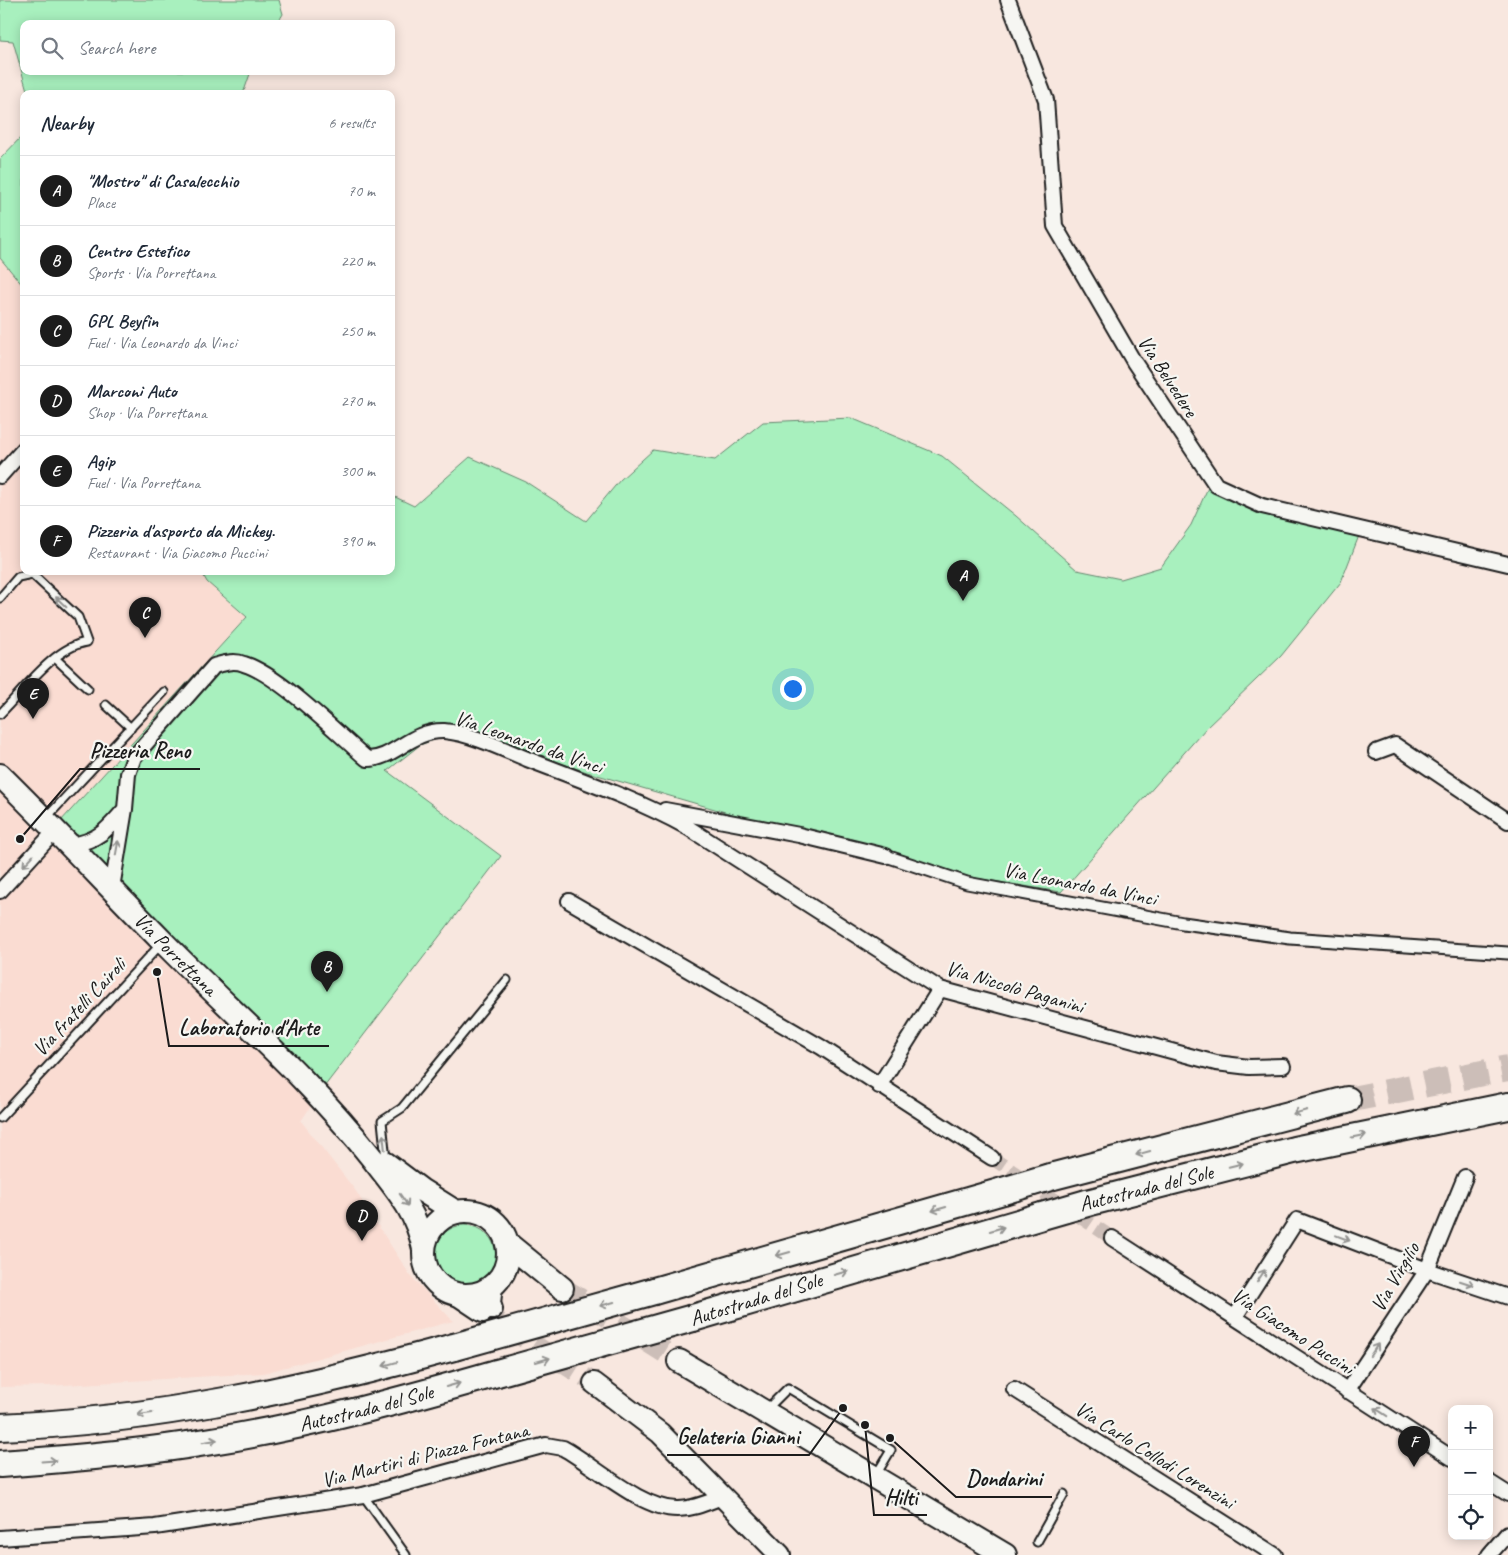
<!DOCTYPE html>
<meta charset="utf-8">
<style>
:root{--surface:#fff;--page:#f6f6f7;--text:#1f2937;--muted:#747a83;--line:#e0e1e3;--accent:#1c1c1c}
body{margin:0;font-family:Caveat,sans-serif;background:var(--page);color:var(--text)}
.controls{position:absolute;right:15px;bottom:15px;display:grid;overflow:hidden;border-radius:10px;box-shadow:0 2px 12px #0003}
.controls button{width:45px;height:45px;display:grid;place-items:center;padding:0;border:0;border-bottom:1px solid var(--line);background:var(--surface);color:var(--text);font:25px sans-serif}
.you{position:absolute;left:792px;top:688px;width:18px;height:18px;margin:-12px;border:4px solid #fff;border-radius:50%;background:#1a73e8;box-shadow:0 0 0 8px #1a73e833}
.badge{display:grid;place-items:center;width:32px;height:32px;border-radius:50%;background:var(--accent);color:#fff;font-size:16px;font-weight:700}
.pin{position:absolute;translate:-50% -41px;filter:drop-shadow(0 1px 2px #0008)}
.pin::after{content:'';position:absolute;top:26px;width:18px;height:15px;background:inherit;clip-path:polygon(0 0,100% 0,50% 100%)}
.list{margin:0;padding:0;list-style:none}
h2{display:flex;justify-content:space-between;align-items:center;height:65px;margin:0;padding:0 20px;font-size:21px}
h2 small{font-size:16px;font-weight:400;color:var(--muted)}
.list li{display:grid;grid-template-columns:32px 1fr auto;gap:15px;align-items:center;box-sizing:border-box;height:70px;padding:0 20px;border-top:1px solid var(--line)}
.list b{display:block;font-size:19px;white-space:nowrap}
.list p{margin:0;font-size:16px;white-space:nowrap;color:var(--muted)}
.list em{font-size:16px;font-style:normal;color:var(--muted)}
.icon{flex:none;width:28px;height:28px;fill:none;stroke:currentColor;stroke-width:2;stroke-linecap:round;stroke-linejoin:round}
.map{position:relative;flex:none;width:1508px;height:1555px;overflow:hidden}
.search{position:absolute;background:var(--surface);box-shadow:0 2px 12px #0003;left:20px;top:20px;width:375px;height:55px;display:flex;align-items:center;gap:12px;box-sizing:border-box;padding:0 18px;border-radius:10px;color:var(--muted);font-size:19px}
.panel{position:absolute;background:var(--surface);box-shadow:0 2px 12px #0003;left:20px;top:90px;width:375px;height:485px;border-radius:10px}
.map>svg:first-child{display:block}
.built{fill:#fadcd2}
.green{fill:#a8f0be;stroke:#62866d}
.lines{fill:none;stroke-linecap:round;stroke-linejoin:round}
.minor-tunnel{stroke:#ccbeb8;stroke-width:14;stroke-dasharray:14 7;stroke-linecap:butt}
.secondary-tunnel{stroke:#ccbeb8;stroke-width:20;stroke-dasharray:20 10;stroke-linecap:butt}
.primary-tunnel{stroke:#ccbeb8;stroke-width:22;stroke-dasharray:22 11;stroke-linecap:butt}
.motorway-tunnel{stroke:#ccbeb8;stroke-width:26;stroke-dasharray:26 13;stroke-linecap:butt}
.service-casing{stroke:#1c1c1c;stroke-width:11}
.pedestrian-casing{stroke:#1c1c1c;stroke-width:15}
.minor-casing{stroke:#1c1c1c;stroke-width:18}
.secondary-casing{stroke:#1c1c1c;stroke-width:24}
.primary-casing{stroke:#1c1c1c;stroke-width:26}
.motorway-casing{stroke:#1c1c1c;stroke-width:30}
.service{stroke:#f6f6f2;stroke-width:7}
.pedestrian{stroke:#f6f6f2;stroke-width:11}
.minor{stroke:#f6f6f2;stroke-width:14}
.secondary{stroke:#f6f6f2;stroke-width:20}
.primary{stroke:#f6f6f2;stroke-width:22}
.motorway{stroke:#f6f6f2;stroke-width:26}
.motorway-bridge-casing{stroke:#1c1c1c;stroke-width:30;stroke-linecap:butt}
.motorway-bridge{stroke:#f6f6f2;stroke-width:26}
.oneway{stroke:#949492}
.labels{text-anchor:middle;stroke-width:4.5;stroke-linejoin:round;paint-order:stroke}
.street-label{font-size:21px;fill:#1c1c1c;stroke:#f6f6f2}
.leader{fill:none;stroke:#1c1c1c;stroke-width:2}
.callout-dot{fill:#1c1c1c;stroke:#f6f6f2;stroke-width:2}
.callout-label{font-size:22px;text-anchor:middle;font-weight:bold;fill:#1c1c1c;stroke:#f6f6f2;stroke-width:4.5;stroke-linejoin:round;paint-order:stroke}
</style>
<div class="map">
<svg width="1508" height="1555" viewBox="0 0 1508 1555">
<rect width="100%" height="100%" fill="#f8e7df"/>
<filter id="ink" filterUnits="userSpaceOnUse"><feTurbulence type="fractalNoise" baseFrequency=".02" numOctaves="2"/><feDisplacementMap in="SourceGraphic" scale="10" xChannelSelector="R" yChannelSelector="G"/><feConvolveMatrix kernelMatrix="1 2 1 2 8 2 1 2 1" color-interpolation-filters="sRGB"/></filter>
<g filter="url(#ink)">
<path class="built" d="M0,258l24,29v284h177l6,11 40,35 -187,205 261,269 -20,30 54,69 55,85 43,46 -189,52 -216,13 -48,1z"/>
<path class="green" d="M0,0h279l4,14 -6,10h-253v47h227l-8,23h-215l-15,-53 -13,-1z
M24,134v153l-24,-29v-99z
M851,418l91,38 74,60 61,54 44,9 40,-12 30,-42 20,-44 151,47 -21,54 -60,74 -74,71 -146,165 -136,-22 -338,-98 -126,-42 -41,15 -33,26 114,85 -180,235 -261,-269 187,-205 -40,-35 -6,-11h190v-76l23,11 56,-49 56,25 60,39 34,-41 33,-30 62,10 48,-38z
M434 1256a31 31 0 1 1 62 0a31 31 0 1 1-62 0Z"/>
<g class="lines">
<path class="minor-tunnel" d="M992,1158l120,80"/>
<path class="secondary-tunnel" d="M483,1312l111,71"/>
<path class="primary-tunnel" d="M562,1288l117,73"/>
<path class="motorway-tunnel" d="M1347,1100l161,-32"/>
<defs>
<path id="service" d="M0,598l18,-21 14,-3 46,43 9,25c-33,5 -64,49 -87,72
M55,658l33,31
M106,705l25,23
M47,817l117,-125
M0,1118l161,-174
M386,1160l-4,-39 20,-13 105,-128
M767,1409l21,-21 103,62 -15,25
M363,1495l43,60
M1037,1542l27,-48"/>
<path id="pedestrian" d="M886,856l81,27 216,40 107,15 218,15"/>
<path id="minor" d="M1008,0l38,100 9,126 79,136 82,123 46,21 246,58
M0,476l24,-27
M1376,752l19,-7 113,76
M665,810l134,25 87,21
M71,845c27,-4 36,-15 54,-36
M112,888l13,-79 3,-35 6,-17 80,-91c11,-3 20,-6 30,-2 34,10 94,70 123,95 26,1 44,-29 77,-28 25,2 59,18 83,28 54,21 109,40 160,68l253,162 276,74 33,4 34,-1
M0,891l56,-61
M569,901l252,146 171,111
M879,1086l61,-97
M1112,1238l340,220
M1235,1317l62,-97 130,50 81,27
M1014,1389l261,166
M1347,1391l80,-121 38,-93
M1489,1482l19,12
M0,1538l155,-11 208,-32 183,-50 17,3c31,17 79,62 115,61 16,0 30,-7 44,-12
M1489,1555l19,-22"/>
<path id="secondary" d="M456,1294l27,18
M492,1309l-2,-6 2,-17
M594,1383l66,50 120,122"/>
<g id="primary">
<path id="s1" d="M0,775c56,55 109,112 164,168 70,71 146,136 208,215 24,31 44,52 52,91"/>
<path d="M385,1163l36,27 35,22"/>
<circle cx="466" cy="1253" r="42"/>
<path d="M507,1243l55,45"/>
<path d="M679,1361l326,194"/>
</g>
<g id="motorway">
<path d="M1050,1177l297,-77"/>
<path d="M1087,1203l207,-53 214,-44"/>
<path d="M654,1291l349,-100"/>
<path d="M693,1318l349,-102"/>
<path d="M0,1427c155,-6 305,-39 454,-80"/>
<path id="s2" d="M0,1464c71,-5 142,-11 212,-23 96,-15 191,-41 285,-68"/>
</g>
</defs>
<use href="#service" class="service-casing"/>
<use href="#pedestrian" class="pedestrian-casing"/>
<use href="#minor" class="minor-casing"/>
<use href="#secondary" class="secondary-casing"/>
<use href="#primary" class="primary-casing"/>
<use href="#motorway" class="motorway-casing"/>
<use href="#service" class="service"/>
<use href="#pedestrian" class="pedestrian"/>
<use href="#minor" class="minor"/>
<use href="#secondary" class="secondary"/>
<use href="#primary" class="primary"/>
<use href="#motorway" class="motorway"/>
<defs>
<path id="motorway-bridge" d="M1003,1191l47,-14
M1042,1216l45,-13
M454,1347l200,-56
M497,1373l196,-55"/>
</defs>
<use href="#motorway-bridge" class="motorway-bridge-casing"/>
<use href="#motorway-bridge" class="motorway-bridge"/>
</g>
<defs><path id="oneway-shaft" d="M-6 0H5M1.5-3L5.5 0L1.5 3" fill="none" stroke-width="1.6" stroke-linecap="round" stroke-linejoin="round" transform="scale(1.25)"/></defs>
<g class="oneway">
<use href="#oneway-shaft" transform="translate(61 602) rotate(-136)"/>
<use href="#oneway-shaft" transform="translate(117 848) rotate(-80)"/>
<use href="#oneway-shaft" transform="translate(28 861) rotate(133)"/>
<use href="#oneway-shaft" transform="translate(1300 1112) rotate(165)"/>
<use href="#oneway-shaft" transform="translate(1359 1136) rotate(-12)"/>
<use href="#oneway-shaft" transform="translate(384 1142) rotate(-96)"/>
<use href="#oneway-shaft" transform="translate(1143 1153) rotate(165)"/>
<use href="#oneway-shaft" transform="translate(1236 1165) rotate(-14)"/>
<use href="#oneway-shaft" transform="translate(404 1200) rotate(55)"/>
<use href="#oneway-shaft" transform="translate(939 1209) rotate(164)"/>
<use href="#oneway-shaft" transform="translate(997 1229) rotate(-16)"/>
<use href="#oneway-shaft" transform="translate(1343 1238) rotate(21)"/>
<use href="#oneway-shaft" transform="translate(783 1254) rotate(164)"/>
<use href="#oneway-shaft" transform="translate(841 1273) rotate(-16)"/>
<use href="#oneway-shaft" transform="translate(1261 1276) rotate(-57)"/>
<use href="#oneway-shaft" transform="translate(1467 1283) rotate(18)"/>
<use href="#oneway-shaft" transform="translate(607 1304) rotate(165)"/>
<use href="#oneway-shaft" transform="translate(1374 1350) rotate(-56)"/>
<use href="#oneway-shaft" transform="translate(543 1360) rotate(-16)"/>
<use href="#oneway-shaft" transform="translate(390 1364) rotate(165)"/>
<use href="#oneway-shaft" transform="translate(453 1385) rotate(-16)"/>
<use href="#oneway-shaft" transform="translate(1381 1412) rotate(-147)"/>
<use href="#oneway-shaft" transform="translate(145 1414) rotate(172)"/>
<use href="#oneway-shaft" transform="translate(210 1441) rotate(-9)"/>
<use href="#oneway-shaft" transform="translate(49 1461) rotate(-4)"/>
</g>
</g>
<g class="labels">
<g class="street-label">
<text transform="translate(1168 376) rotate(57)" y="7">Via Belvedere</text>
<text transform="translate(529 742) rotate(19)" y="7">Via Leonardo da Vinci</text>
<text transform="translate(1080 884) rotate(11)" y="7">Via Leonardo da Vinci</text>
<text dy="7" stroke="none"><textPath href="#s1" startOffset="251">Via Porrettana</textPath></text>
<text transform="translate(1015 987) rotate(16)" y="7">Via Niccolò Paganini</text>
<text transform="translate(79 1007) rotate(-47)" y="7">Via fratelli Cairoli</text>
<text transform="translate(1146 1188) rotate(-14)" y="7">Autostrada del Sole</text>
<text transform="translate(1395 1277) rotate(-60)" y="7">Via Virgilio</text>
<text transform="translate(756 1299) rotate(-17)" y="7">Autostrada del Sole</text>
<text transform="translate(1293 1331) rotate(33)" y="7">Via Giacomo Puccini</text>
<text dy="7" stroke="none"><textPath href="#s2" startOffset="371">Autostrada del Sole</textPath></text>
<text transform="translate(425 1455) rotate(-14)" y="7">Via Martiri di Piazza Fontana</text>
<text transform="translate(1155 1455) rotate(32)" y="7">Via Carlo Collodi Lorenzini</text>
</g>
</g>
<path class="leader" d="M20 839L80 769H200M157 972L169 1046H329M843 1408L809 1455H667M890 1438L956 1497H1052M865 1425L874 1515H927"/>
<g class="callout-dot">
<circle cx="20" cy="839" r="5"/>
<circle cx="157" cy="972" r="5"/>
<circle cx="843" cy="1408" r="5"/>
<circle cx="890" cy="1438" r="5"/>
<circle cx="865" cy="1425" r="5"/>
</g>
<g class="callout-label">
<text x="140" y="758">Pizzeria Reno</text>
<text x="249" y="1035">Laboratorio d'Arte</text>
<text x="738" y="1444">Gelateria Gianni</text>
<text x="1004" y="1486">Dondarini</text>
<text x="901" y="1505">Hilti</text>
</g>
</svg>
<div class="controls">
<button>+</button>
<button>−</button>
<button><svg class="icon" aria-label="locate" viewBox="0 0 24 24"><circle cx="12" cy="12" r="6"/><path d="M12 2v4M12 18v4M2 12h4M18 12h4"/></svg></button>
</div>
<div class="you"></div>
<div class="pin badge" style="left:963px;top:601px">A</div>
<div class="pin badge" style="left:327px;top:992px">B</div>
<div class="pin badge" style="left:145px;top:638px">C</div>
<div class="pin badge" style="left:362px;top:1241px">D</div>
<div class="pin badge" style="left:33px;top:719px">E</div>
<div class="pin badge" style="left:1414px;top:1467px">F</div>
<div class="search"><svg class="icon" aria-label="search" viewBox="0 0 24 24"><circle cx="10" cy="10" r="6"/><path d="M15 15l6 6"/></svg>Search here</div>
<section class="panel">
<h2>Nearby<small>6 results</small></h2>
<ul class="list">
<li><span class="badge">A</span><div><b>&quot;Mostro&quot; di Casalecchio</b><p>Place</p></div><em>70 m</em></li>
<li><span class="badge">B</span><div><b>Centro Estetico</b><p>Sports · Via Porrettana</p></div><em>220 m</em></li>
<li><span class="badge">C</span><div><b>GPL Beyfin</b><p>Fuel · Via Leonardo da Vinci</p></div><em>250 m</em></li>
<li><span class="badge">D</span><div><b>Marconi Auto</b><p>Shop · Via Porrettana</p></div><em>270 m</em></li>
<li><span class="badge">E</span><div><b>Agip</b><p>Fuel · Via Porrettana</p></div><em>300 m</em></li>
<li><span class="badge">F</span><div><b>Pizzeria d'asporto da Mickey.</b><p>Restaurant · Via Giacomo Puccini</p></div><em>390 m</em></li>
</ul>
</section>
</div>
